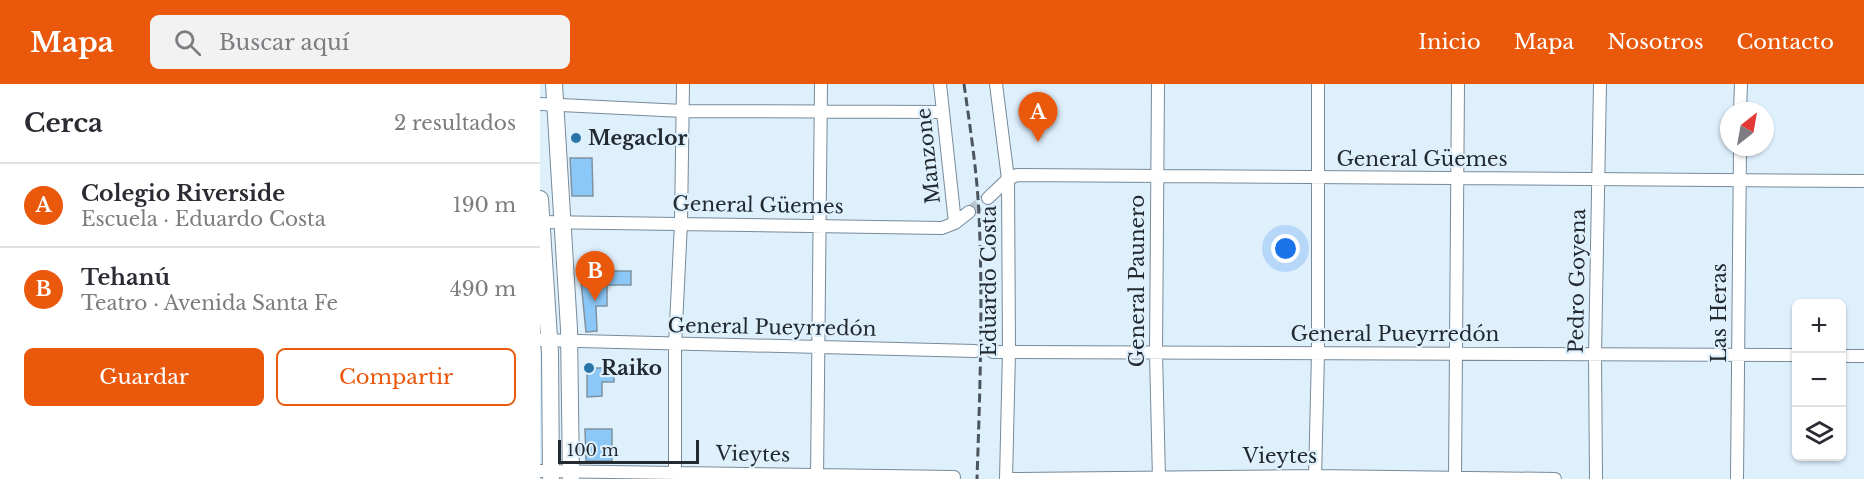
<!DOCTYPE html>
<html lang="es">
<meta charset="utf-8">
<style>
:root{--surface:#fff;--page:#f2f2f3;--text:#2b2b33;--muted:#7c7c81;--line:#e1e1e2;--accent:#ea580c}
body{margin:0;font-family:"Libre Baskerville",serif;background:var(--page);color:var(--text)}
.controls{position:absolute;right:18px;bottom:18px;display:grid;overflow:hidden;border-radius:9px;box-shadow:0 2px 4px #0004}
.controls button{width:54px;height:54px;display:grid;place-items:center;padding:0;border:0;border-bottom:2px solid var(--line);background:var(--surface);color:var(--text);font:30px sans-serif}
.compass{position:absolute;left:1180px;top:18px;width:54px;height:54px;border-radius:50%;background:var(--surface);box-shadow:0 2px 4px #0004;rotate:31deg}
.scale{position:absolute;left:18px;bottom:15px;width:141px;box-sizing:border-box;padding-left:6px;border:3px solid #222a30;border-top:0;font-size:16px;line-height:21px;white-space:nowrap;color:#222a30;-webkit-text-stroke:4px #dff0fd;paint-order:stroke}
.you{position:absolute;left:746px;top:165px;width:21px;height:21px;margin:-15px;border:4px solid #fff;border-radius:50%;background:#1a73e8;box-shadow:0 0 0 9px #1a73e833}
.badge{display:grid;place-items:center;width:39px;height:39px;border-radius:50%;background:var(--accent);color:#fff;font-size:20px;font-weight:700}
.pin{position:absolute;translate:-50% -50px;filter:drop-shadow(0 2px 3px #0008)}
.pin::after{content:'';position:absolute;top:32px;width:21px;height:18px;background:inherit;clip-path:polygon(0 0,100% 0,50% 100%)}
.list{margin:0;padding:0;list-style:none}
h2{display:flex;justify-content:space-between;align-items:center;height:78px;margin:0;padding:0 24px;font-size:26px}
h2 small{font-size:20px;font-weight:400;color:var(--muted)}
.list li{display:grid;grid-template-columns:39px 1fr auto;gap:18px;align-items:center;box-sizing:border-box;height:84px;padding:0 24px;border-top:2px solid var(--line)}
.list b{display:block;font-size:22px;white-space:nowrap}
.list p{margin:0;font-size:20px;white-space:nowrap;color:var(--muted)}
.list em{font-size:20px;font-style:normal;color:var(--muted)}
.actions{display:flex;gap:12px;padding:18px 24px}
.actions a{flex:1;padding:14px 0;border:2px solid var(--accent);border-radius:9px;text-align:center;font-size:21px;color:var(--accent)}
.actions .main{background:var(--accent);color:#fff}
.icon{flex:none;width:33px;height:33px;fill:none;stroke:currentColor;stroke-width:2;stroke-linecap:round;stroke-linejoin:round}
.map{position:relative;flex:none;width:1324px;height:395px;overflow:hidden}
header{display:flex;align-items:center;gap:36px;box-sizing:border-box;height:84px;padding:0 30px;background:var(--accent);color:#fff}
header strong{font-size:28px}
nav{display:flex;gap:33px;margin-inline-start:auto;font-size:21px}
.search{width:420px;height:54px;background:var(--page);display:flex;align-items:center;gap:15px;box-sizing:border-box;padding:0 21px;border-radius:9px;color:var(--muted);font-size:22px}
main{display:flex}
aside{flex:1;background:var(--surface)}
.map>svg:first-child{display:block}
.building{fill:#8bc8f7;stroke:#7f92a1;stroke-width:1.5}
.lines{fill:none;stroke-linecap:round;stroke-linejoin:round}
.minor-tunnel{stroke:#b9c8d4;stroke-width:12;stroke-dasharray:12 6;stroke-linecap:butt}
.minor-casing{stroke:#778a99;stroke-width:14}
.major-casing{stroke:#778a99;stroke-width:18}
.minor{stroke:#fff;stroke-width:12}
.major{stroke:#fff;stroke-width:16}
.rail{stroke:#4c555d;stroke-width:3;stroke-dasharray:9 4.5;stroke-linecap:butt}
.poi-dot{fill:#2875a7;stroke:#dff0fd;stroke-width:2}
.labels{text-anchor:middle;stroke-width:4.5;stroke-linejoin:round;paint-order:stroke}
.poi-label{font-size:20px;font-weight:bold;fill:#222a30;stroke:#dff0fd;text-anchor:start}
.street-label{font-size:20px;fill:#222a30;stroke:#dff0fd}
</style>
<header>
<strong>Mapa</strong>
<div class="search"><svg class="icon" aria-label="search" viewBox="0 0 24 24"><circle cx="10" cy="10" r="6"/><path d="M15 15l6 6"/></svg>Buscar aquí</div>
<nav><a>Inicio</a><a>Mapa</a><a>Nosotros</a><a>Contacto</a></nav>
</header>
<main>
<aside>
<h2>Cerca<small>2 resultados</small></h2>
<ul class="list">
<li><span class="badge">A</span><div><b>Colegio Riverside</b><p>Escuela · Eduardo Costa</p></div><em>190 m</em></li>
<li><span class="badge">B</span><div><b>Tehanú</b><p>Teatro · Avenida Santa Fe</p></div><em>490 m</em></li>
</ul>
<div class="actions"><a class="main">Guardar</a><a>Compartir</a></div>
</aside>
<div class="map">
<svg width="1324" height="395" viewBox="0 0 1324 395">
<rect width="100%" height="100%" fill="#dff0fd"/>
<path class="building" d="M30,74h22l1,38h-21z
M40,187h51v14h-24v21h-11l1,25 -11,1z
M47,284h27v14h-12v14l-15,1z
M45,345h27v32h-26z"/>
<g class="lines">
<path class="minor-tunnel" d="M429,128l19,-14"/>
<defs>
<path id="minor" d="M400,0l15,139
M456,0l12,95 1,173 -3,127
M618,0l-2,269 3,126
M0,20l143,7 260,1
M1200,27l1,-27
M448,114l20,-19 9,-4 847,6
M0,138l402,6 13,-5 14,-11
M0,256l435,11
M453,268l803,3
M1302,272h22
M0,387l414,6
M135,395v-134l6,-122 2,-139
M277,395l4,-395
M466,395l309,-3 240,3
M775,395l3,-126v-269
M915,395l3,-395
M1056,395l-1,-124 5,-271
M1197,395l3,-332"/>
<path id="major" d="M14,0l15,245 2,150
M0,115l10,154 1,126"/>
</defs>
<use href="#minor" class="minor-casing"/>
<use href="#major" class="major-casing"/>
<use href="#minor" class="minor"/>
<use href="#major" class="major"/>
<path class="rail" d="M424,0c6,43 13,87 15,131 4,88 1,176 -2,264"/>
</g>
<g class="poi-dot">
<circle cx="36" cy="54" r="6"/>
<circle cx="49" cy="284" r="6"/>
</g>
<g class="labels">
<g class="poi-label">
<text x="48" y="61">Megaclor</text>
<text x="61" y="291">Raiko</text>
</g>
<g class="street-label">
<text transform="translate(388 72) rotate(-96)" y="7">Manzone</text>
<text x="882" y="82">General Güemes</text>
<text transform="translate(218 121) rotate(1)" y="7">General Güemes</text>
<text transform="translate(449 197) rotate(-90)" y="7">Eduardo Costa</text>
<text transform="translate(597 197) rotate(-90)" y="7">General Paunero</text>
<text transform="translate(1037 197) rotate(-89)" y="7">Pedro Goyena</text>
<text transform="translate(1179 229) rotate(-90)" y="7">Las Heras</text>
<text transform="translate(232 243) rotate(1)" y="7">General Pueyrredón</text>
<text x="855" y="257">General Pueyrredón</text>
<text transform="translate(213 370) rotate(1)" y="7">Vieytes</text>
<text x="740" y="379">Vieytes</text>
</g>
</g>
</svg>
<div class="controls">
<button>+</button>
<button>−</button>
<button><svg class="icon" aria-label="layers" viewBox="0 0 24 24"><path d="M12 4l9 5-9 5-9-5zM3 14l9 5 9-5"/></svg></button>
</div>
<svg class="compass" viewBox="-18 -18 36 36"><path d="M0-13l5 13h-10z" fill="#e53935"/><path d="M0 13l5-13h-10z" fill="#7c7c81"/></svg>
<div class="scale">100 m</div>
<div class="you"></div>
<div class="pin badge" style="left:498px;top:58px">A</div>
<div class="pin badge" style="left:55px;top:217px">B</div>
</div>
</main>
